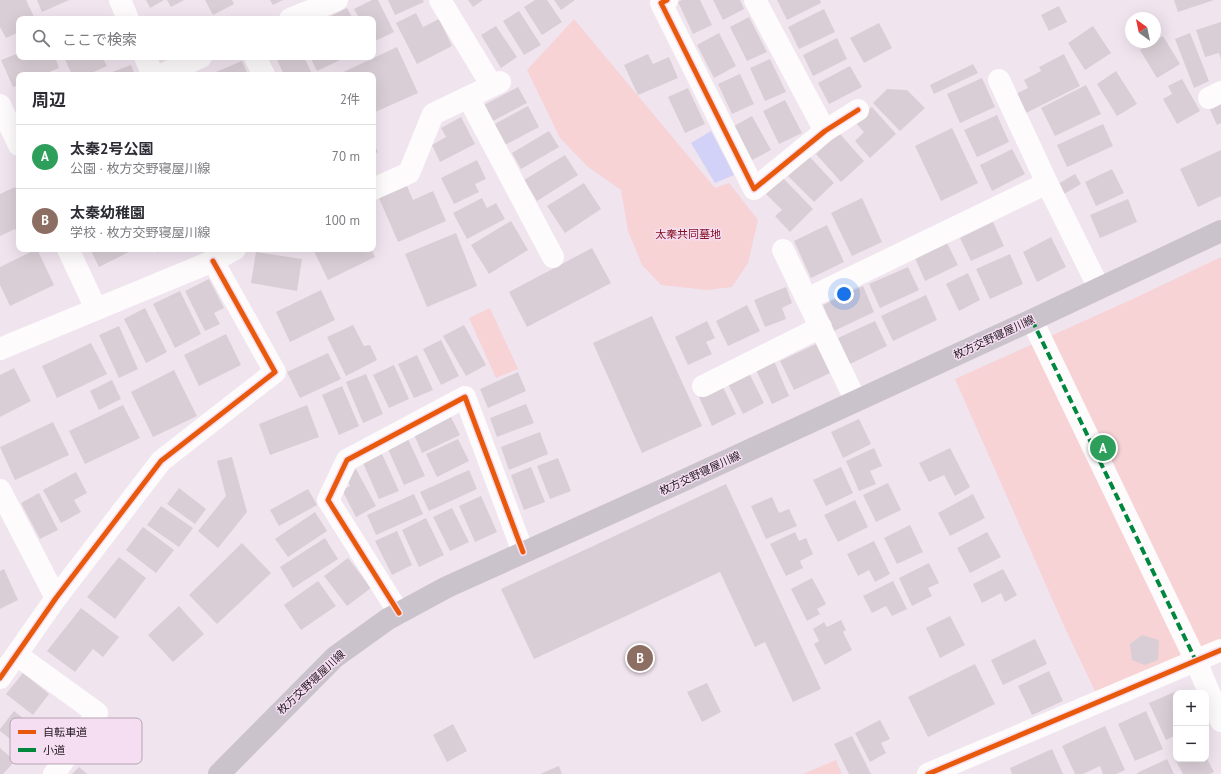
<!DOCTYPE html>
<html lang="ja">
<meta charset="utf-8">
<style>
:root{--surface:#fff;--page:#f2f2f3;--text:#2b2b33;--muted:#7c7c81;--line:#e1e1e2;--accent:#1a73e8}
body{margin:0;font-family:"PT Sans","Noto Sans JP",sans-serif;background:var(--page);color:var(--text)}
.controls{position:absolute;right:12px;bottom:12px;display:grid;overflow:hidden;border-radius:8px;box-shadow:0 4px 16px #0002}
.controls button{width:36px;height:36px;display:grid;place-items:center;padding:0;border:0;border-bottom:1px solid var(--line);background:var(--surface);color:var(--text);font:20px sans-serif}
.compass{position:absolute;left:1125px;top:12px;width:36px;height:36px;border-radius:50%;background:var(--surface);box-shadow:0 4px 16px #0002;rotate:327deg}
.you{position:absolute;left:844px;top:294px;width:14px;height:14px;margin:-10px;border:3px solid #fff;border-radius:50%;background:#1a73e8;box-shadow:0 0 0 6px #1a73e833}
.badge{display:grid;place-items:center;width:26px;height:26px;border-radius:50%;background:var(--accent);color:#fff;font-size:13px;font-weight:700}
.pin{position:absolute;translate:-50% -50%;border:2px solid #fff;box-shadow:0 1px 4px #0006}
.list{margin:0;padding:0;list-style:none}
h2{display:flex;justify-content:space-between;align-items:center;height:52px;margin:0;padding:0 16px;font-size:17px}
h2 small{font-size:13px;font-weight:400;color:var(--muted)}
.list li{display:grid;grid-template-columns:26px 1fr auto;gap:12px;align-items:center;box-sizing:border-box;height:64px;padding:0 16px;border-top:1px solid var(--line)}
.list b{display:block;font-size:15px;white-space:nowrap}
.list p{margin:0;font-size:13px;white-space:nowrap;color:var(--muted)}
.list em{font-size:13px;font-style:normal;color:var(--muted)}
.icon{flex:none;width:22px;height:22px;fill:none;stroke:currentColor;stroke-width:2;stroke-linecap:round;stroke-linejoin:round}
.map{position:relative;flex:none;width:1221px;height:774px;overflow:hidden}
.search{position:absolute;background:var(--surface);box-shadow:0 4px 16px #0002;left:16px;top:16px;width:360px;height:44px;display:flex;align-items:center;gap:10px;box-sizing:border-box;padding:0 14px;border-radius:8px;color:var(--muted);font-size:15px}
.panel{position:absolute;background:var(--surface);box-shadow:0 4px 16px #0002;left:16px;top:72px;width:360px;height:180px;border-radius:8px}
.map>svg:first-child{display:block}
.green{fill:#f7d3d6}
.water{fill:#d2d1f7}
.building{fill:#d9ced5}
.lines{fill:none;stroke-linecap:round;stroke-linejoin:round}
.street{stroke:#fdfbfc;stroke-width:22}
.primary{stroke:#cac3cc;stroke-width:22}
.quiet{stroke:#00873e;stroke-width:4;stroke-dasharray:8 4;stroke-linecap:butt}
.cycleway-casing{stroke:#f6def2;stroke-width:8}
.cycleway{stroke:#e8590c;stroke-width:5}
.labels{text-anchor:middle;stroke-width:3;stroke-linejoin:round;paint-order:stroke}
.park-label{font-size:11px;fill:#831121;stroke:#f6def2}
.street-label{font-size:11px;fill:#21181f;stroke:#f6def2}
.key{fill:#f6def2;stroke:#b6a3b3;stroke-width:1}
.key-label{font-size:11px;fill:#21181f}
</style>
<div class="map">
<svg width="1221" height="774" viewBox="0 0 1221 774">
<rect width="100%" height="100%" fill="#f0e4ee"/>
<path class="green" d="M574,19l141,169 14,-5 29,37 -10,43 -16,24 -25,3 -46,-5 -19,-20 -14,-34 -7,-41 -33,-23 -28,-29 -33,-68z
M1221,257v385l-114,46 -12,3 -31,-65 -109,-247 180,-81z
M490,308l28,61 -22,9 -27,-60z
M836,760l6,14h-39z"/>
<path class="water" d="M711,131l23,44 -19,8 -24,-40z"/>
<path class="building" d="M0,0h26l9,19h-16v13l-13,6 -6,-11z
M37,0h32l-27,12z
M146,0h18l-14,8z
M167,0h17l-13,7z
M205,0h27l2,4 -21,11z
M270,0h13l-10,5z
M372,0h6l16,32 -21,10v-23h-13l-6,-10z
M388,0h35l1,2 -29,13z
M468,0h15l-10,7z
M535,0h12l15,22 -20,13 -18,-28z
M554,0h21l-14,10z
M682,0h18l12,25 -19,9 -15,-32z
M713,0h27l4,9 -21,11z
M777,0h43l1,3 -34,17z
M1174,0h40l-36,12z
M1059,6l8,16 -18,9 -8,-16z
M347,8l6,11h-28z
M824,9l11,23 -36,17 -11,-22z
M519,11l22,34 -17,10 -21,-34z
M416,13l7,14 16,-8 13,27 -35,18 -21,-41z
M749,17l18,35 -20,9 -17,-34z
M1221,22v37l-2,-6 -14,4 -9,-27z
M879,23l13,25 -28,15 -14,-25z
M496,26l21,31 -16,11 -20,-33z
M1093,26l18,27 -26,17 -17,-27z
M719,33l17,33 -22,12 -17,-33z
M1190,33l19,48 -15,7 -19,-49z
M1163,36l17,28 -23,14 -17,-28z
M837,38l10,21 -34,17 -10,-21z
M397,47l21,46 -45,20v-38h-36z
M19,53v4h36l4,11 -17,7h-23v10l-6,2 -12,-27z
M648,54l5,10 16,-7 9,21 -40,17 -14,-30z
M1064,54l16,32 -56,28 -10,-19 14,-7 -4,-8 17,-9 -2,-4z
M69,57h33l5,9 -20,9h-15l-7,-16z
M276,57h28l8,17 -28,1z
M310,57h28l2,3 -23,11z
M770,59l16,33 -21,9 -15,-33z
M242,61l6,14h-39z
M973,64l5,9 -44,21 -4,-9z
M131,65l4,10h-31z
M850,66l12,21 -33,17 -11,-21z
M1116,71l21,33 -20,12 -20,-32z
M740,74l14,30 -22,10 -14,-30z
M982,78l13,29 -35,16 -13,-29z
M1182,79l18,32 -23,13 -14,-25 9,-5 -4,-8z
M1086,85l15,29 -46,22 -14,-28z
M518,87l9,16 -36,19 -9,-16z
M688,88l17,36 -20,9 -17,-36z
M887,89l20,1 18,18 -25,23 -27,-28z
M1221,99v24l-4,2 -9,-20z
M785,100l17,33 -23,11 -16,-33z
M528,106l11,21 -34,18 -12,-20z
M872,107l24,27 -26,24 -15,-17 9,-9 -9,-10z
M997,115l12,27 -32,15 -13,-27z
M752,116l19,34 -19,10 -18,-34z
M461,117l14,27 -35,18 -8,-17 14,-8 -5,-9z
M1103,124l10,22 -46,21 -10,-22z
M952,128l26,55 -37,18 -26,-55z
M549,131l10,16 -38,22 -9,-16z
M839,133l25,28 -23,21 -25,-28z
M373,143l5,9 -5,2z
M1012,149l13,25 -33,17 -12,-26z
M1221,150v46l-23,11 -18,-38z
M565,155l13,20 -41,26 -13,-21z
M809,156l25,27 -20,19 -26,-26z
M477,160l9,19 -11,5 4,8 -25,12 -13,-26z
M1112,169l12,24 -28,13 -11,-24z
M1075,174l6,10 -17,10 -6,-10z
M783,178l30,31 -23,23 -15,-16 7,-6 -16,-16z
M584,183l17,26 -36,24 -18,-27z
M407,186l6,14 20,-9 13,30 -48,21 -19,-44z
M15,187l4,9v42l-4,-9 -15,7v-42z
M482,198l5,10 9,-5 9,16 -38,20 -14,-26z
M862,198l20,44 -30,14 -21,-43z
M1128,199l9,23 -37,16 -10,-23z
M511,221l17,29 -39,24 -18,-29z
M993,222l11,24 -33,15 -11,-23z
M827,225l17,37 -33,16 -17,-37z
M456,233l21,53 -50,21 -22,-53z
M1051,237l15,30 -29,15 -14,-30z
M947,243l11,22 -33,16 -10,-23z
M592,248l19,35 -84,44 -18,-35z
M37,249l17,36 -44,21 -10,-21v-18z
M90,249h45l-36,18z
M156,249h9l-8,4z
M313,249h58l4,8 -47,23z
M256,252l46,7 -5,32 -46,-8z
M1010,254l13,30 -33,15 -14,-30z
M908,267l11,23 -39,18 -11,-24z
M968,273l12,27 -21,11 -13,-27z
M209,279l15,29 -10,5 6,11 -15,7 -20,-40z
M863,286l11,26 -40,19 -11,-26z
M786,287l6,16 -10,5 4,11 -21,8 -11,-27z
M321,290l14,30 -45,22 -14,-30z
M180,291l21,43 -26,14 -22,-44z
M926,295l11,25 -44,21 -12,-25z
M747,305l13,26 -32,15 -12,-25z
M145,308l22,44 -21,11 -22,-44z
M652,316l50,110 -60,27 -49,-110z
M707,321l8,17 -9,4 6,12 -24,11 -13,-28z
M875,321l12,25 -37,18 -12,-26z
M353,325l11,21 6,-1 7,15 -31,16 -19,-39z
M464,325l22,40 -20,11 -23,-40z
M119,326l19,43 -19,9 -20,-43z
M226,334l15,31 -42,21 -15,-31z
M441,340l18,36 -18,9 -18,-36z
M91,343l16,31 -50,24 -15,-32z
M816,344l14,29 -36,17 -14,-29z
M328,353l13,26 -41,19 -13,-26z
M417,355l16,35 -19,8 -16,-34z
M774,361l15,35 -17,8 -16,-34z
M394,365l15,34 -20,9 -16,-33z
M14,368l17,33 -31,16v-42z
M174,370l23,46 -44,21 -22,-45z
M748,371l16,32 -21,11 -16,-32z
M518,372l8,19 -38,17 -8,-19z
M366,374l17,40 -20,9 -17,-41z
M112,380l9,19 -22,11 -9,-19z
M722,385l14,29 -24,12 -13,-29z
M342,386l17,40 -20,9 -17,-40z
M526,404l8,19 -37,14 -7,-19z
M123,405l17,33 -55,26 -16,-33z
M307,405l12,32 -49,18 -11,-31z
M450,415l10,20 -38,18 -9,-21z
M859,419l12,25 -28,14 -12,-26z
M53,422l16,33 -54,25 -15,-33z
M540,432l8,22 -39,16 -8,-23z
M408,439l17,37 -21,9 -16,-36z
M458,439l11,22 -32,16 -11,-23z
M874,448l8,18 -12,5 6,13 -17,7 -13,-30z
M950,448l20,39 -15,9 -11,-21 -15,7 -10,-19z
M382,454l17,37 -20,8 -16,-36z
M232,457l15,55 -29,36 -20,-17 28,-35 -9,-35z
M558,458l13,33 -21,8 -13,-33z
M531,467l14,35 -21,8 -13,-35z
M841,467l12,26 -27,13 -13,-26z
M356,469l20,37 -20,11 -14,-27 8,-4 -5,-11z
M469,470l8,19 -48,22 -9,-19z
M76,472l11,21 -13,7 7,12 -20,11 -18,-33z
M888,483l13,27 -25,12 -13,-27z
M726,484l95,205 -28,13 -28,-60 -10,5 -35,-75 -186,87 -33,-70z
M179,488l27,21 -11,15 -28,-20z
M308,489l9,16 -38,21 -9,-16z
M39,493l19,37 -18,9 -19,-36z
M414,494l9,20 -47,21 -9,-20z
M973,494l12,24 -35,18 -12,-23z
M481,496l16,36 -22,10 -16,-36z
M772,497l7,16 10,-4 8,17 -31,13 -15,-33z
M855,500l13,27 -30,15 -14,-27z
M161,506l32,22 -14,19 -32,-22z
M452,508l17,34 -19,9 -17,-34z
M315,512l12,19 -39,26 -13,-18z
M426,518l18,37 -25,12 -17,-37z
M910,525l13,27 -26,12 -13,-26z
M143,527l31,23 -18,23 -30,-23z
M397,531l15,34 -20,10 -17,-34z
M795,532l4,9 7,-3 7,16 -13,7 3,7 -17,8 -16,-32z
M987,532l14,25 -31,16 -13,-25z
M325,538l13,21 -45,29 -13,-21z
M874,541l16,33 -15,8 -6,-12 -11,6 -11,-22z
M242,543l29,30 -54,51 -28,-29z
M119,557l27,21 -31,41 -28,-22z
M348,558l23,30 -24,18 -23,-30z
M929,563l10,20 -11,5 4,8 -20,10 -13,-28z
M4,569l14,31 -18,9v-38z
M1003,569l14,26 -12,7 -4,-9 -19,10 -9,-19z
M812,578l14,26 -9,5 3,5 -13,7 -16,-32z
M318,581l18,25 -35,24 -17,-25z
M893,581l14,28 -15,7 -6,-10 -14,7 -9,-17z
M179,606l25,28 -31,28 -25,-27z
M81,608l38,29 -16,20 -10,-8 -18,23 -28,-21z
M950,616l15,29 -25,13 -14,-30z
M841,620l5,10 -3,2 9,18 -27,15 -11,-21 5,-3 -6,-12 11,-7 3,5z
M1142,635l17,5 -1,20 -13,5 -13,-5 -2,-16z
M1035,639l12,25 -44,21 -12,-25z
M975,664l20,40 -67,33 -20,-40z
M1049,671l14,30 -31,14 -14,-29z
M23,673l26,21 -16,21 -27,-21z
M707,683l14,29 -19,10 -15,-30z
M1179,690l1,3h-4v42l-10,5 -17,-37z
M14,711l32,25 -15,19 -31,-24v-2z
M1146,711l17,38 -28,12 -17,-37z
M880,720l10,19 -9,4 5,10 -16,9 -15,-29z
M453,724l14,27 -20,11 -14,-27z
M1105,726l20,44 -9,4h-13l-3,-8 -17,8h-8l-13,-28z
M852,736l19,38h-22l-15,-30z
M0,748l15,13 -12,13h-3z
M1052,749l11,25h-51l-2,-6z
M1206,757l8,15 -4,2h-27l-8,-15h31z
M1167,759l7,15h-37v-1z
M559,766l3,8h-22z
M79,767l8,7h-15z"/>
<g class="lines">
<path class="street" d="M120,0l8,19
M440,0l52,86
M667,0l-6,3 93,186 71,-58 33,-21
M755,0l70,131
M290,19l47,-19
M145,57l8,18
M255,57l9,18
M161,75l40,-18
M999,80l48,103 52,105
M468,97l85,160
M1209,98l12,-6
M0,105l19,40
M373,189l36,-16 24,-59 67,-32
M68,249l28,60
M783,250l73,151
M807,299l240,-116
M1032,320l164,341 25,60
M0,349l213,-88 22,-12
M703,386l118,-59
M0,490l56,108
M399,613l-71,-113 19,-40 118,-63 58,155
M17,655l80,58 -43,61
M0,678l56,-80 105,-137 114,-89 -62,-111
M928,774l293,-124"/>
<path class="primary" d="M219,774l116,-117 53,-38 11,-6 48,-26 231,-104 354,-163 189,-89"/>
<path class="quiet" d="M1032,320l164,341"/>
<defs>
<path id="cycleway" d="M667,0l-6,3 93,186 71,-58 33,-21
M399,613l-71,-113 19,-40 118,-63 58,155
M0,678l56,-80 105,-137 114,-89 -62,-111
M928,774l293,-124"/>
</defs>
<use href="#cycleway" class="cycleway-casing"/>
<use href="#cycleway" class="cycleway"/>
</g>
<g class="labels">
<g class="park-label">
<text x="688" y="238">太秦共同墓地</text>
</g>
<g class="street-label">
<text transform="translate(994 337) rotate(-25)" y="4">枚方交野寝屋川線</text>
<text transform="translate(700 473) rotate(-25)" y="4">枚方交野寝屋川線</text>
<text transform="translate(311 682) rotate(-43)" y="4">枚方交野寝屋川線</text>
</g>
</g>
<rect x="10" y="718" width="132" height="46" rx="6" class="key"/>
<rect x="18" y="730" width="18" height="4" fill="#e8590c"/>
<rect x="18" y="748" width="18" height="4" fill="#00873e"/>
<g class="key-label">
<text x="43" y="736">自転車道</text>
<text x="43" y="754">小道</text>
</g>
</svg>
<div class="controls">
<button>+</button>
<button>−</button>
</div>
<svg class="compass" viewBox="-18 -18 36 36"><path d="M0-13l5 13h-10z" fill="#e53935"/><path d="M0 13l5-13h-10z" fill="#7c7c81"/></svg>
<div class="you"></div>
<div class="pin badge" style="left:1103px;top:448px;background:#2e9e5b">A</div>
<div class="pin badge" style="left:640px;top:658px;background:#8d6e63">B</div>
<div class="search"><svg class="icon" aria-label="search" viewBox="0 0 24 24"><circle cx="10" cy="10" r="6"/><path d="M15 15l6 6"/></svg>ここで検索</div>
<section class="panel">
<h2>周辺<small>2件</small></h2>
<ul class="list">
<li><span class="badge" style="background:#2e9e5b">A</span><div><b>太秦2号公園</b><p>公園 · 枚方交野寝屋川線</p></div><em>70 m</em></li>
<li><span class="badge" style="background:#8d6e63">B</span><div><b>太秦幼稚園</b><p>学校 · 枚方交野寝屋川線</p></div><em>100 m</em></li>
</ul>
</section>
</div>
